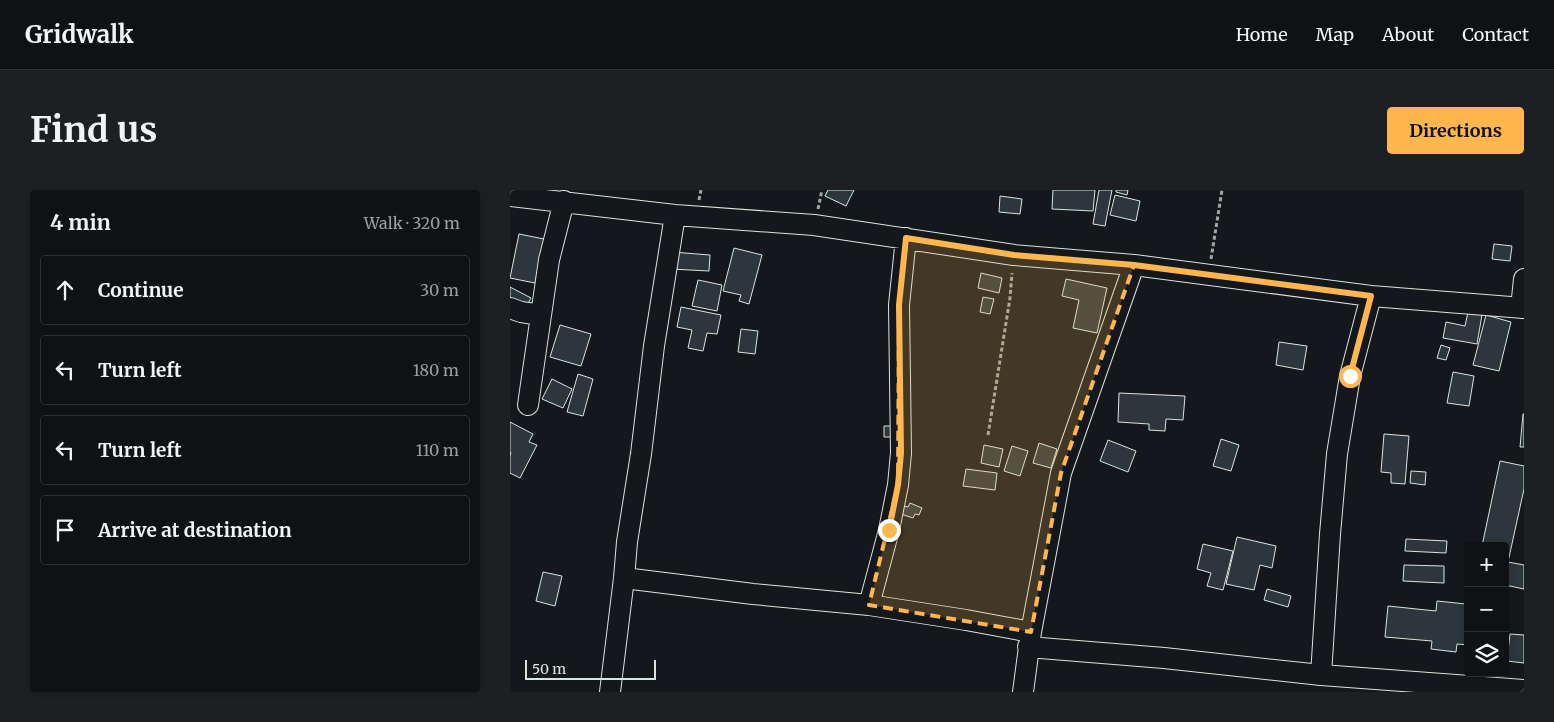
<!DOCTYPE html>
<meta charset="utf-8">
<style>
:root{--surface:#0f1215;--page:#1d2022;--text:#f1f3f6;--muted:#9b9ea0;--line:#2f3234;--accent:#ffb74d}
body{margin:0;font-family:Merriweather,serif;background:var(--page);color:var(--text)}
.controls{position:absolute;right:15px;bottom:15px;display:grid;overflow:hidden;border-radius:5px;box-shadow:0 2px 8px #0003}
.controls button{width:45px;height:45px;display:grid;place-items:center;padding:0;border:0;border-bottom:1px solid var(--line);background:var(--surface);color:var(--text);font:25px sans-serif}
.scale{position:absolute;left:15px;bottom:12px;width:131px;box-sizing:border-box;padding-left:5px;border:2px solid #d8e6dc;border-top:0;font-size:14px;line-height:18px;white-space:nowrap;color:#d8e6dc;-webkit-text-stroke:4px #14181c;paint-order:stroke}
.stop{position:absolute;width:15px;height:15px;margin:-11px;border:4px solid #ffb74d;border-radius:50%;background:#fff}
.stop.end{background:#ffb74d;border-color:#fff;box-shadow:0 1px 5px #0008}
.list{margin:0;padding:0;list-style:none}
h2{display:flex;justify-content:space-between;align-items:center;height:65px;margin:0;padding:0 20px;font-size:21px}
h2 small{font-size:16px;font-weight:400;color:var(--muted)}
.list li{display:grid;grid-template-columns:32px 1fr auto;gap:15px;align-items:center;box-sizing:border-box;height:70px;margin:0 10px 10px;padding:0 10px;border:1px solid var(--line);border-radius:5px}
.list b{display:block;font-size:19px;white-space:nowrap}
.list em{font-size:16px;font-style:normal;color:var(--muted)}
.icon{flex:none;width:28px;height:28px;fill:none;stroke:currentColor;stroke-width:2;stroke-linecap:round;stroke-linejoin:round}
.map{position:relative;flex:none;width:1014px;height:502px;overflow:hidden;border-radius:5px}
header{display:flex;align-items:center;gap:30px;box-sizing:border-box;height:70px;padding:0 25px;background:var(--surface);border-bottom:1px solid var(--line)}
header strong{font-size:24px}
nav{display:flex;gap:28px;margin-inline-start:auto;font-size:18px}
.intro{display:flex;align-items:center;justify-content:space-between;box-sizing:border-box;height:120px;padding:0 30px}
h1{margin:0;font-size:35px}
.button{padding:12px 22px;border-radius:5px;background:var(--accent);color:#111;font-size:18px;font-weight:700}
main{display:flex;gap:30px;padding:0 30px}
aside{flex:1;background:var(--surface);border-radius:5px;box-shadow:0 2px 8px #0003}
.map>svg:first-child{display:block}
.building{fill:#2c363c;stroke:#d8e6dc}
.lines{fill:none;stroke-linecap:round;stroke-linejoin:round}
.minor-casing{stroke:#d8e6dc;stroke-width:22}
.path{stroke:#9da8a2;stroke-width:3;stroke-dasharray:4 2.5;stroke-linecap:butt}
.minor{stroke:#14181c;stroke-width:20}
.route{stroke:#ffb74d;stroke-width:6}
.marked{fill:#ffb74d;fill-opacity:0.2;stroke:#ffb74d;stroke-width:4;stroke-dasharray:10 6;stroke-linejoin:round}
</style>
<header>
<strong>Gridwalk</strong>
<nav><a>Home</a><a>Map</a><a>About</a><a>Contact</a></nav>
</header>
<div class="intro"><h1>Find us</h1><a class="button">Directions</a></div>
<main>
<aside>
<h2>4 min<small>Walk · 320 m</small></h2>
<ul class="list">
<li><svg class="icon" aria-label="ahead" viewBox="0 0 24 24"><path d="M12 20V5M6 11l6-6 6 6"/></svg><div><b>Continue</b></div><em>30 m</em></li>
<li><svg class="icon" aria-label="left" viewBox="0 0 24 24"><path d="M17 20v-9H6M10 6l-5 5 5 5"/></svg><div><b>Turn left</b></div><em>180 m</em></li>
<li><svg class="icon" aria-label="left" viewBox="0 0 24 24"><path d="M17 20v-9H6M10 6l-5 5 5 5"/></svg><div><b>Turn left</b></div><em>110 m</em></li>
<li><svg class="icon" aria-label="arrive" viewBox="0 0 24 24"><path d="M6 21V4h12l-3 4 3 4H6"/></svg><div><b>Arrive at destination</b></div></li>
</ul>
</aside>
<div class="map">
<svg width="1014" height="502" viewBox="0 0 1014 502">
<rect width="100%" height="100%" fill="#14181c"/>
<path class="building" d="M318,0h26l-8,16 -21,-10z
M543,0h42l-2,21 -41,-2z
M589,0h13l-7,36 -12,-2z
M606,0h12l-1,5 -11,-3z
M605,5l25,6 -4,20 -26,-6z
M490,6l22,3 -2,15 -21,-2z
M9,44l25,5 -9,44 -25,-5z
M984,54l18,2 -2,15 -18,-2z
M224,58l28,7 -13,49 -10,-3 2,-6 -18,-4z
M162,62l38,3 -1,16 -38,-2z
M471,83l21,5 -3,15 -21,-5z
M556,89l41,9 -10,45 -24,-5 6,-28 -17,-4z
M188,90l24,5 -5,26 -25,-5z
M0,97l21,11 -5,9 -16,-8z
M473,107l11,2 -4,15 -10,-2z
M171,117l40,8 -4,19 -10,-1 -4,18 -15,-3 4,-18 -15,-3z
M958,122l14,3 -5,29 -34,-6 3,-16 19,4z
M976,125l25,7 -12,49 -26,-6z
M50,135l31,9 -10,32 -31,-9z
M231,139l17,2 -3,23 -17,-2z
M769,152l28,4 -4,24 -27,-5z
M931,155l9,3 -4,12 -9,-2z
M943,182l21,4 -5,30 -22,-3z
M68,184l15,5 -10,37 -16,-4z
M42,189l20,10 -9,19 -21,-9z
M609,203l66,3 -2,24 -17,-1 -1,12 -16,-1v-6l-31,-2z
M1013,224h1v33h-4z
M0,232l23,12 -4,8 8,3 -17,33 -10,-5v-17l1,-3 -1,-1z
M374,236h7v11h-7z
M874,244l25,2 -4,48 -14,-1v-10l-10,-1z
M711,249l18,6 -8,26 -18,-5z
M598,250l28,11 -8,21 -28,-11z
M529,253l18,6 -6,19 -18,-5z
M474,255l19,4 -4,18 -18,-4z
M502,256l16,5 -8,25 -16,-5z
M990,271l24,5v23l-16,73 16,3v24l-19,-4v-39h-23z
M456,279l31,4 -2,17 -32,-4z
M901,281l15,1 -1,13 -15,-2z
M400,313l12,5 -3,7 -4,-1 -2,4 -15,-5 2,-8 8,2z
M727,347l39,9 -4,22 -12,-3 -6,25 -28,-6z
M896,349l41,2 -1,12 -41,-2z
M693,354l30,7 -10,39 -16,-4 4,-13 -14,-4z
M894,375l40,1v17l-41,-2z
M33,382l19,4 -7,30 -19,-5z
M757,399l24,7 -3,11 -24,-7z
M927,411l29,3 -1,8h3v33l-11,-1 -1,8 -25,-3 1,-8 -47,-4 3,-31 48,5z
M1000,444l14,1v28l-17,-2z"/>
<g class="lines">
<defs>
<path id="minor" d="M0,6l165,19 139,10 200,30 120,10 237,31 153,12
M0,118l11,4 20,3
M1011,118l3,-29
M18,215l21,-145 15,-59
M114,388l129,16 116,11 97,15 65,12
M359,415l20,-75 9,-45 3,-32 -2,-148 7,-67
M518,457l136,11 157,17 203,15
M811,485l9,-141 7,-80 13,-78 21,-80
M100,502l14,-114 3,-36 14,-88 13,-108 21,-131
M513,502l8,-60 30,-159 73,-208"/>
</defs>
<use href="#minor" class="minor-casing"/>
<path class="path" d="M189,10l2,-10
M308,19l4,-19
M701,69l11,-69
M478,245l22,-137 2,-25"/>
<use href="#minor" class="minor"/>
</g>
<g class="lines">
<path class="route" d="M379,340l9,-45 3,-32 -2,-148 7,-67 108,17 120,10 237,31 -21,80"/>
</g>
<path class="marked" d="M396,48l108,17 120,10 -73,208 -30,159 -162,-27 29,-120 1,-180z"/>
</svg>
<div class="controls">
<button>+</button>
<button>−</button>
<button><svg class="icon" aria-label="layers" viewBox="0 0 24 24"><path d="M12 4l9 5-9 5-9-5zM3 14l9 5 9-5"/></svg></button>
</div>
<div class="scale">50 m</div>
<div class="stop" style="left:840px;top:186px"></div>
<div class="stop end" style="left:379px;top:340px"></div>
</div>
</main>
